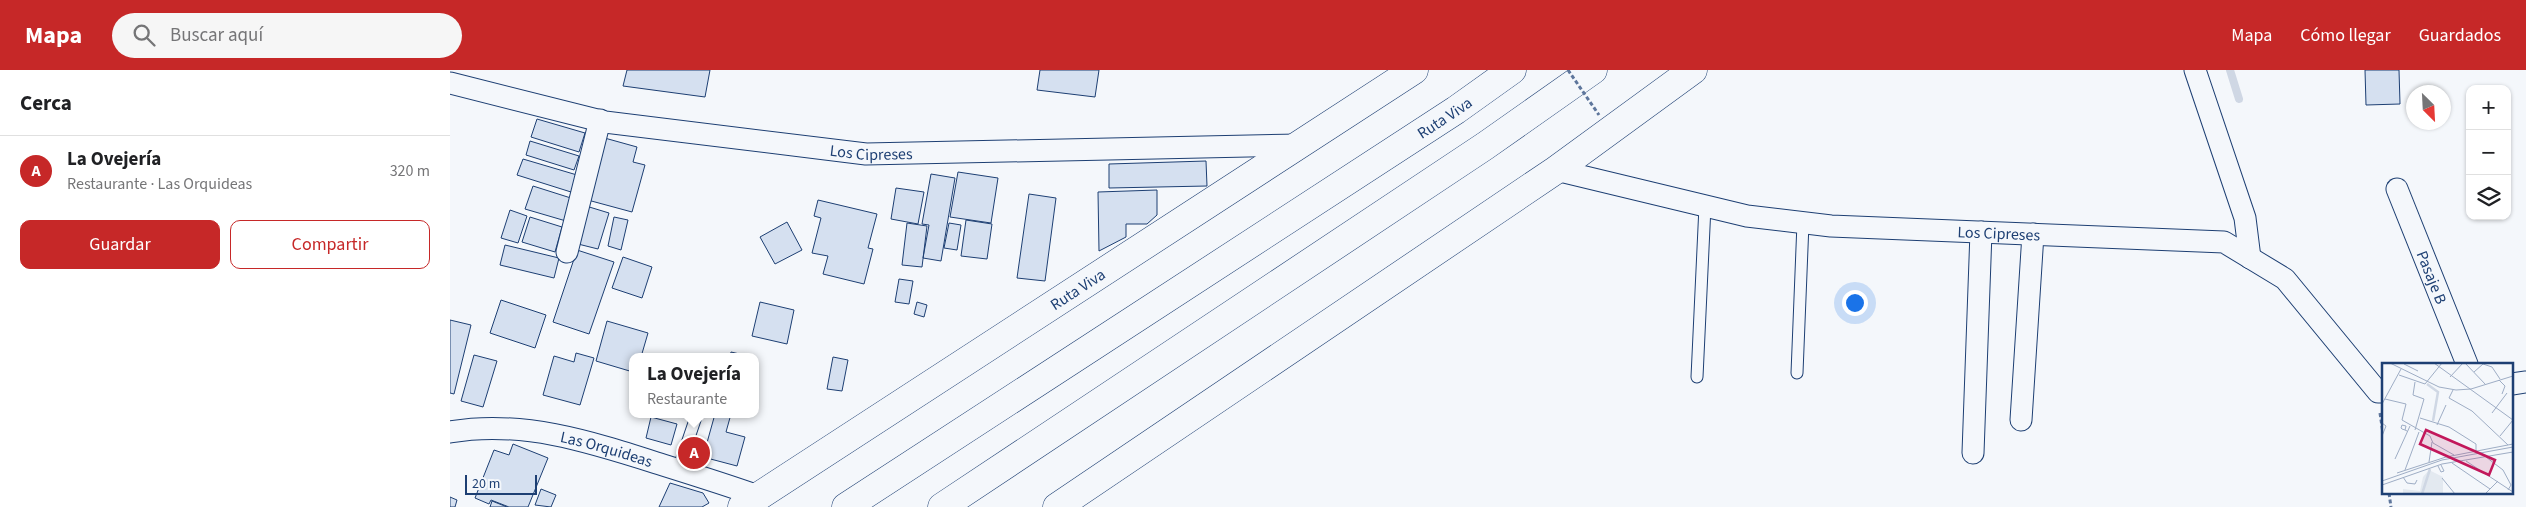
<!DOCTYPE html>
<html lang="es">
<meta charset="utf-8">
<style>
:root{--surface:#fff;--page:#f6f6f6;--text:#202124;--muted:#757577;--line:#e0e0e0;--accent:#c62828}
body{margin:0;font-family:"Source Sans 3",sans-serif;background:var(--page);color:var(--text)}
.controls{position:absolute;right:15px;top:15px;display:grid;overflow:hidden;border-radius:10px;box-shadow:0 1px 4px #0004}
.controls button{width:45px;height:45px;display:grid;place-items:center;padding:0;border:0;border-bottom:1px solid var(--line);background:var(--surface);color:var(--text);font:25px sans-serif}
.compass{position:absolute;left:1956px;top:15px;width:45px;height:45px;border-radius:50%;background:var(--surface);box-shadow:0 1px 4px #0004;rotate:156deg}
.scale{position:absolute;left:15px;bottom:12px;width:72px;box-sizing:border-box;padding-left:5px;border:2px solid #1d3f73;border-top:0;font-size:14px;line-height:18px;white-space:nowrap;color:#1d3f73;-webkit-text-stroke:4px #f4f7fb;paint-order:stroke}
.you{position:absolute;left:1404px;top:232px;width:18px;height:18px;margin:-12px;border:4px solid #fff;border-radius:50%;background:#1a73e8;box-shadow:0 0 0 8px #1a73e833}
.badge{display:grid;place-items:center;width:32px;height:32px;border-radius:50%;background:var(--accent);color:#fff;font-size:16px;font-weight:700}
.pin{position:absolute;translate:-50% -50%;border:2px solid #fff;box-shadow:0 1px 5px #0006}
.popup{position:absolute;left:179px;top:283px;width:130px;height:65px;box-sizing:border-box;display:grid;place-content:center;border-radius:10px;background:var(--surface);filter:drop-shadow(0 1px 4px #0005);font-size:16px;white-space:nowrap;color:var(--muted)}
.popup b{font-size:19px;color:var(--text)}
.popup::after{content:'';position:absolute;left:50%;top:100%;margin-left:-10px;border:10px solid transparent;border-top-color:var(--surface)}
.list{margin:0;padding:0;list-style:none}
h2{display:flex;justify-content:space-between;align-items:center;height:65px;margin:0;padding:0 20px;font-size:21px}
h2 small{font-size:16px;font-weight:400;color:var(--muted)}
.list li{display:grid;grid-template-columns:32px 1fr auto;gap:15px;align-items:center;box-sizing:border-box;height:70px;padding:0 20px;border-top:1px solid var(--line)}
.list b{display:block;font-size:19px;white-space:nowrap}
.list p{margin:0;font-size:16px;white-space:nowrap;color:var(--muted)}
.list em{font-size:16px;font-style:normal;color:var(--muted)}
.actions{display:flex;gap:10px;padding:15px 20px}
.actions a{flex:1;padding:11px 0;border:1px solid var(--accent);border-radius:10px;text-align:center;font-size:18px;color:var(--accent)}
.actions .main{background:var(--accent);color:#fff}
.icon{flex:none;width:28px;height:28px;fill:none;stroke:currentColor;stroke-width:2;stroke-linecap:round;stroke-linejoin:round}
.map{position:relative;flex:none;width:2076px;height:437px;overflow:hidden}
header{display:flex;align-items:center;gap:30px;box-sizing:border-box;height:70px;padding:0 25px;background:var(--accent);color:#fff}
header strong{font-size:24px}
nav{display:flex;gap:28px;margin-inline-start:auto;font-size:18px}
.search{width:350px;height:45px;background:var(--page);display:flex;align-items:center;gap:12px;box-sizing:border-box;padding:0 18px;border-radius:28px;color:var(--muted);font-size:19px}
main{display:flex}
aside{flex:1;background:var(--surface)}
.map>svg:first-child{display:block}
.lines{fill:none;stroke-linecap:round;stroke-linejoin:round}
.stream{stroke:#cfd7e4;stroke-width:8}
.building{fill:#d5e0f0;stroke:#1d3f73}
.service-casing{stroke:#1d3f73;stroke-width:13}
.minor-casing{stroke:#1d3f73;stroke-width:23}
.primary-casing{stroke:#1d3f73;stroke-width:29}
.trunk-casing{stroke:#1d3f73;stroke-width:29}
.path{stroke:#5e769c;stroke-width:3;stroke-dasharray:4 2.5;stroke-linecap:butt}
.service{stroke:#f4f7fb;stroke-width:11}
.minor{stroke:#f4f7fb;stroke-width:21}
.primary{stroke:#f4f7fb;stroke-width:28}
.trunk{stroke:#f4f7fb;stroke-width:28}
.path-bridge{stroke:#5e769c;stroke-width:3;stroke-dasharray:4 2.5;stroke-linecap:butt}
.labels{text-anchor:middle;stroke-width:4;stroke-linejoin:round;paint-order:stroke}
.street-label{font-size:16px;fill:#1d3f73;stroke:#f4f7fb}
.inset-river{fill:none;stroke:#cfd7e4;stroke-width:2.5}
.inset-road{fill:none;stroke:#9eadc5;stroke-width:1}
.view{fill:#c2185b;fill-opacity:0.15;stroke:#c2185b;stroke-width:2.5}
.inset-edge{fill:none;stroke:#1d3f73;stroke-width:2.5}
</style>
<header>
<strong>Mapa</strong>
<div class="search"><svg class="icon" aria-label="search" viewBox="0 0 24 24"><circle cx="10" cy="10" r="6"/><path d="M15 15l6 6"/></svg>Buscar aquí</div>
<nav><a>Mapa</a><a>Cómo llegar</a><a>Guardados</a></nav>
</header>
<main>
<aside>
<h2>Cerca<small></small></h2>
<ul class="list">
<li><span class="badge">A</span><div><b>La Ovejería</b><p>Restaurante · Las Orquideas</p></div><em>320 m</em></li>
</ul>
<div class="actions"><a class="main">Guardar</a><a>Compartir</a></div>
</aside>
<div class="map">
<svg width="2076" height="437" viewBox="0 0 2076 437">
<rect width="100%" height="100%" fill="#f4f7fb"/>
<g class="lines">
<path class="stream" d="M1780,0l9,29"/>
</g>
<path class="building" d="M177,0h83l-5,27 -82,-11z
M590,0h59l-4,27 -58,-7z
M1915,0h34l1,34 -34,1z
M87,49l48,14 -6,19 -48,-15z
M151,67l36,10 -4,15 12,3 -13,47 -48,-13z
M80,71l49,15 -5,14 -48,-15z
M73,89l54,16 -6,17 -54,-17z
M756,91l1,25 -98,2v-24z
M508,102l40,6 -7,45 -41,-6z
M481,104l24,4 -14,83 -18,-3 6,-33 -7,-1z
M83,116l41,13 -8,22 -41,-12z
M446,118l28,4 -6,32 -27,-5z
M707,120v25l-10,9h-21v13l-27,14 -1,-59z
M579,124l27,4 -11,83 -28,-3z
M368,130l59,14 -9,34 5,1 -9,35 -41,-10 5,-18 -16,-3 9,-35 -7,-2z
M136,136l23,7 -11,36 -24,-6z
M60,140l17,6 -9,27 -17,-5z
M80,147l32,10 -7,25 -33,-10z
M164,147l14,3 -7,30 -13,-4z
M516,150l26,4 -5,35 -26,-3z
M337,152l15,28 -27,14 -15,-27z
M457,153l20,3 -5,41 -20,-2z
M499,153l12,2 -4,25 -13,-2z
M55,175l54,13 -5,20 -54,-13z
M127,180l37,12 -25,72 -36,-12z
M173,187l29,10 -10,31 -30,-10z
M449,209l14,2 -4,23 -14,-2z
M51,230l45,15 -11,33 -45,-15z
M310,232l34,8 -7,34 -35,-8z
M467,232l10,3 -3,12 -10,-3z
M0,250l21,5 -17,69 -4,-1z
M157,251l41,12 -7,24h-8v15l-37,-11z
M281,282l17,4 -18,1z
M126,283l18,5 -14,47 -37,-10 11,-39 20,6z
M24,285l23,6 -14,46 -22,-6z
M383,287l15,3 -6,31 -15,-2z
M265,344h16l-5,18 19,5 -8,29 -34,-9z
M201,347l26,7 -6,21 -25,-7z
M63,374l35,14 -20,49h-19l-18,-7 -2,4 -14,-6 19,-48 15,5z
M220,413l33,10 6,10 -7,4h-43z
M91,419l15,6 -5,12 -16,-2z
M0,427l7,3 -2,7h-5z
M42,431l15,6h-17z"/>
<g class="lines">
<defs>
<path id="service" d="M1347,303l6,-150
M1247,307l8,-171
M228,400l19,-56"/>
<g id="minor">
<path d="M1745,0l50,148 5,40"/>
<path id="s1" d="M0,13l155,39 261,32 433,-9"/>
<path id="s2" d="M1106,100l191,46 84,10 393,16 61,37 93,113h6"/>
<path id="s3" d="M1947,119l70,175"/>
<path d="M117,182l33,-132"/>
<path d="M2062,314l14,-2"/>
<path d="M1571,350l12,-186"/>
<path id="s4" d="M0,362c73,-13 144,11 213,33 32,10 64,20 95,31"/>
<path d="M1523,383l8,-221"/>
</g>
<g id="primary">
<path id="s5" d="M292,437l672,-437"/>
<path d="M607,437l499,-337 137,-100"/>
</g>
<g id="trunk">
<path id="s6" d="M396,437l610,-397 56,-40"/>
<path d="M492,437l543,-361 108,-76"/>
</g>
</defs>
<use href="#service" class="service-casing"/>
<use href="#minor" class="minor-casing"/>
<use href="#primary" class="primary-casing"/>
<use href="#trunk" class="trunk-casing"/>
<path class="path" d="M1930,343l4,27
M1939,423l2,14"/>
<use href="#service" class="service"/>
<use href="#minor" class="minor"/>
<use href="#primary" class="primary"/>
<use href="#trunk" class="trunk"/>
<path class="path-bridge" d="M1118,0l31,45"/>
</g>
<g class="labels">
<g class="street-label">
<text dy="6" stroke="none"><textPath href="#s6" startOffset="714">Ruta Viva</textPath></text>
<text dy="6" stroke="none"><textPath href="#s1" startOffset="428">Los Cipreses</textPath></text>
<text dy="6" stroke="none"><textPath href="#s2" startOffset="449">Los Cipreses</textPath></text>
<text dy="6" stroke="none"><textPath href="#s3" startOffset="95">Pasaje B</textPath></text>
<text dy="6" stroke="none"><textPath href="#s5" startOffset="400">Ruta Viva</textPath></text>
<text dy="6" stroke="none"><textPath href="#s4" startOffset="159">Las Orquideas</textPath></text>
</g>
</g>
<g transform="translate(1932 293)">
<rect width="131" height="131" fill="#f4f7fb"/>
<path d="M47,107l14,7v17h-40v-5l17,2 3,-14z" fill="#e3e9f0"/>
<path class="inset-river" d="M45,21l11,8 -5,29M40,131l8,-25"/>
<path class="inset-road" d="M8,0l49,24 17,3 15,-1 42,-13M52,0l79,57M83,0l21,22M22,1l14,7M92,9l9,-8 9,3 8,12M17,12l26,9 17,-21M68,14l13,-14M117,17l6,6 -3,8M33,19l-2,13 11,4 -9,31M71,27l-4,8 23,13 36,34M3,36l21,5 -4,16 28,16 3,7 21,12M0,41l19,-35M110,50l15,-20M38,55l29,9 27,17v7M0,60l4,3 -4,10M55,62l9,-20M23,67l1,-4 -4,-1 -1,3 1,1 3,1 2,1M118,73l13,-16M104,94l17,13 8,15 -3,5M13,96l15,-33M84,98l47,31M47,99l3,-20M70,100l38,26M56,103l3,6 3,-1 -3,-6M23,107l14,-38M15,110l49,-16 67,-13M21,114l4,6 8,1 2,-4M60,115l13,16M0,118l60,-21 71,-13M0,122l60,-21 71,-12M103,131l13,-13"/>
<path class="view" d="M44,67l69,30 -6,15 -69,-31z"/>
<rect width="131" height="131" class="inset-edge"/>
</g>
</svg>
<div class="controls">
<button>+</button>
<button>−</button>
<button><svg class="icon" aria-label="layers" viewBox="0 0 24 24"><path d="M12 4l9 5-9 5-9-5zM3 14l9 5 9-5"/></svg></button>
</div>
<svg class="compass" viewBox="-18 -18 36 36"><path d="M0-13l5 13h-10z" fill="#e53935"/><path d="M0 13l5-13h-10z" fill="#757577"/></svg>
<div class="scale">20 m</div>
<div class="you"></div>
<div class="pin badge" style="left:244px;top:383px">A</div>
<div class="popup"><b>La Ovejería</b>Restaurante</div>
</div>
</main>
